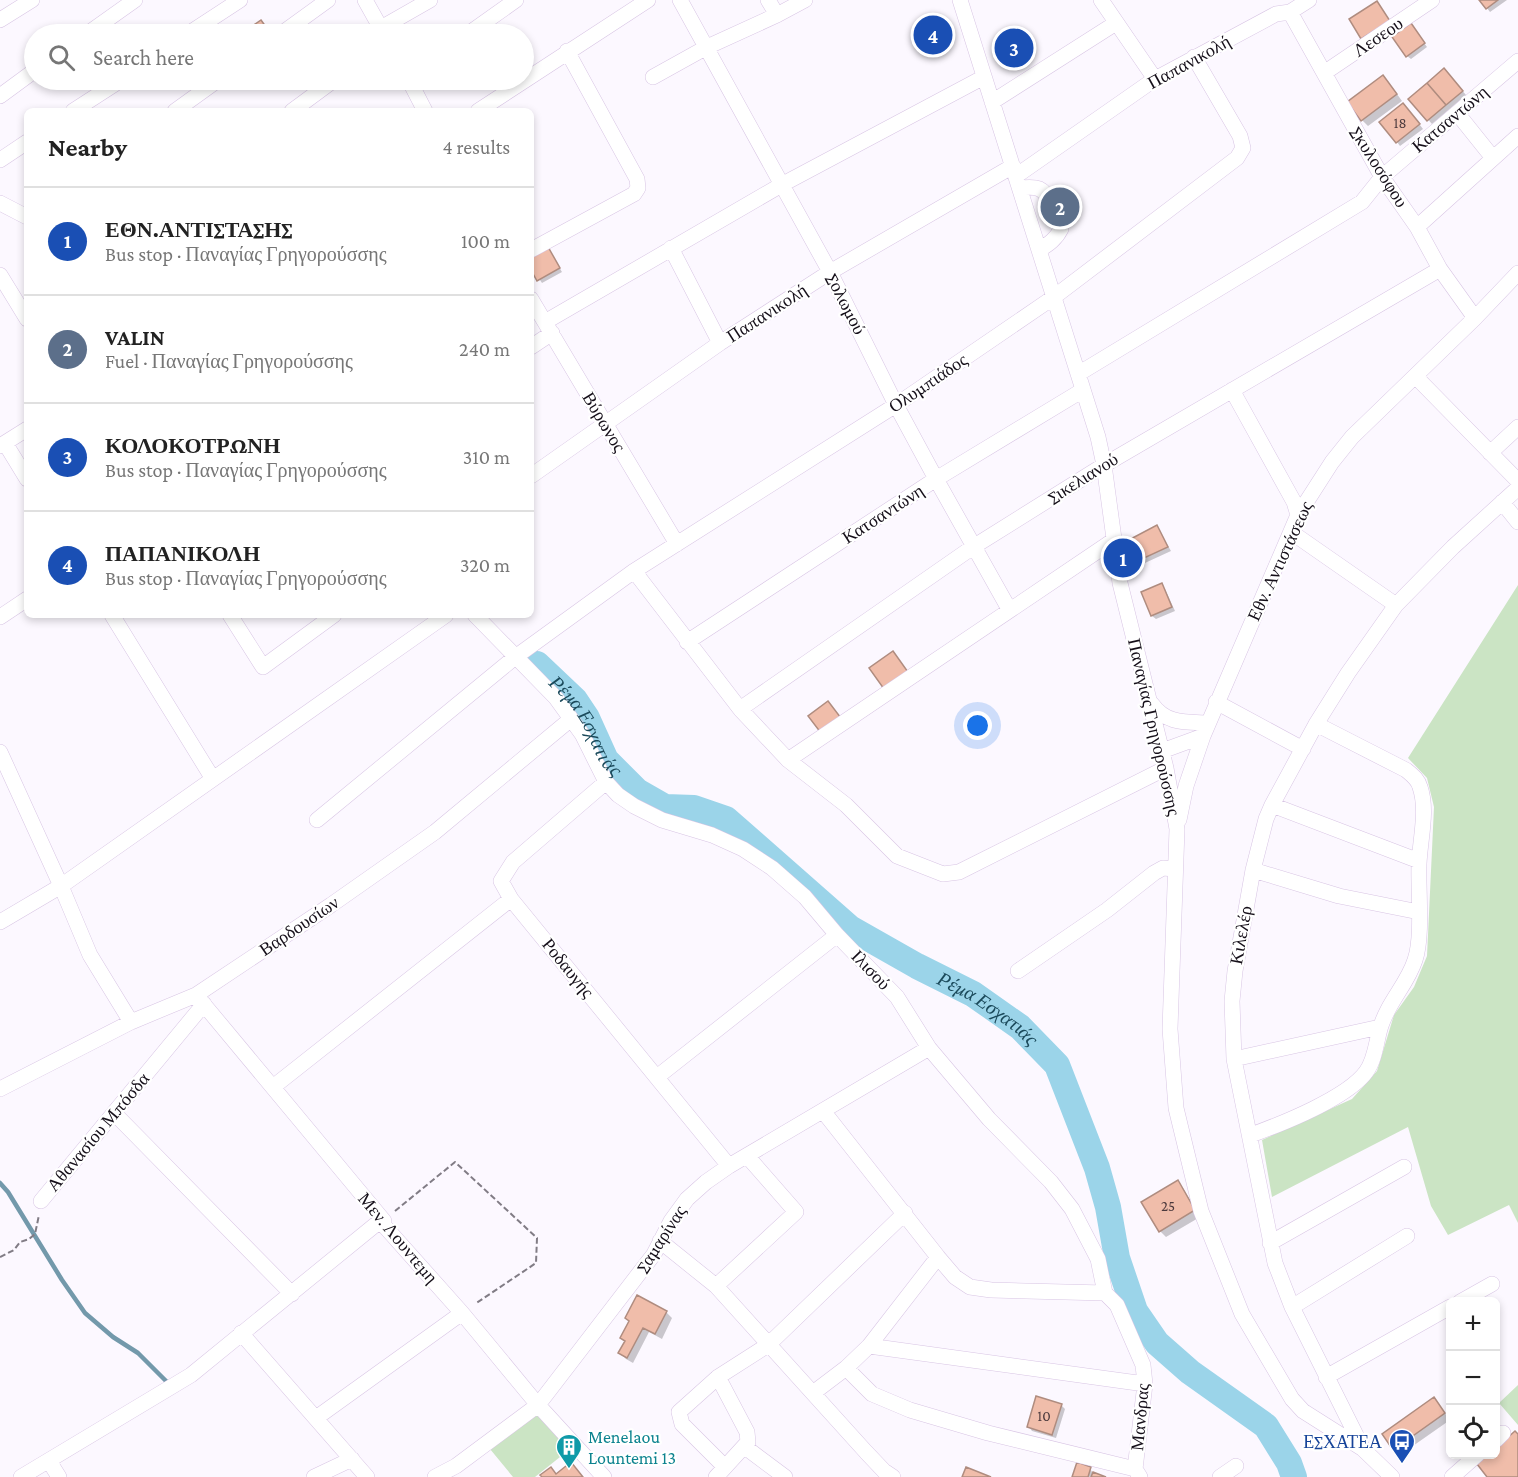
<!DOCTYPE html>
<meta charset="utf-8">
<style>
:root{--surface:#fff;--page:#f6f6f6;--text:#222;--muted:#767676;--line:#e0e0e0;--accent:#0b8043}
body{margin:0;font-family:"Crimson Pro",serif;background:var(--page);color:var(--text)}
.controls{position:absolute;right:18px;bottom:18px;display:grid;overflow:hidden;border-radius:9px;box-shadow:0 3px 9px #0003}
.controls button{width:54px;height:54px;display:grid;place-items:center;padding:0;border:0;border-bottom:2px solid var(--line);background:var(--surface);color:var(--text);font:30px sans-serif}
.you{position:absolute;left:978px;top:726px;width:21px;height:21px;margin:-15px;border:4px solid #fff;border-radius:50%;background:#1a73e8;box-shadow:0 0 0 9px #1a73e833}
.badge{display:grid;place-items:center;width:39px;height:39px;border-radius:50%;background:var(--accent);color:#fff;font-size:20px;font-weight:700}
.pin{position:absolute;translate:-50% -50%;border:3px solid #fff;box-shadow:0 2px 6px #0006}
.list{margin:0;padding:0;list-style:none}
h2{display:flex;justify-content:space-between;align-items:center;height:78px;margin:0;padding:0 24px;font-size:26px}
h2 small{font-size:20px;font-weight:400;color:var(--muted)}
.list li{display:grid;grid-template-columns:39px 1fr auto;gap:18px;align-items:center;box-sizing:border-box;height:108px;padding:0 24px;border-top:2px solid var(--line)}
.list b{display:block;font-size:22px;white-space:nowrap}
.list p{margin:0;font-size:20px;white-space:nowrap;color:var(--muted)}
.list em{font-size:20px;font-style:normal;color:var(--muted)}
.icon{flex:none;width:33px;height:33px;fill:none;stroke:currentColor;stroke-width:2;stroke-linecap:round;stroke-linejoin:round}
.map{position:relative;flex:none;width:1518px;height:1477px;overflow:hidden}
.search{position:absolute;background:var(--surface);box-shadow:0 3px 9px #0003;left:24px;top:24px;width:510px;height:66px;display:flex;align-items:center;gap:15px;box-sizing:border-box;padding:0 21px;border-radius:33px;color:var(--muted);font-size:22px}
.panel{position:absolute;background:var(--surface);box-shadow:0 3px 9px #0003;left:24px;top:108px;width:510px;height:510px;border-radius:9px}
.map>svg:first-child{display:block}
.green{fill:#cbe4c4}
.shadow{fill:#0003}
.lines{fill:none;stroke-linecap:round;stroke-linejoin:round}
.stream{stroke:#7399ab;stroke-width:4.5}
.river{stroke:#9bd4e9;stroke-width:26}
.building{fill:#f0bdaa;stroke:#af8c7f;stroke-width:1.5}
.minor-casing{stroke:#d8c5e4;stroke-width:16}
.path{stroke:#817c85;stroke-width:2;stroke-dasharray:6 3;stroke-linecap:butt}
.minor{stroke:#fff;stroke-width:15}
.labels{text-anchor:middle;stroke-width:4.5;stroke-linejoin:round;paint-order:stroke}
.number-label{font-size:15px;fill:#4c3a3d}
.street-label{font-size:18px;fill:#150f19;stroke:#fff}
.culture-label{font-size:18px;fill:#0d838f;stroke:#fff;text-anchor:start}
.transit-label{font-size:18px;fill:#164399;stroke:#fff;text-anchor:end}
.water-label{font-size:20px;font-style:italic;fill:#1b4a5b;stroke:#fff}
</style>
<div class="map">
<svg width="1518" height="1477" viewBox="0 0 1518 1477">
<rect width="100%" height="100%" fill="#fcf8ff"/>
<path class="green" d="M1518,585v638l-9,-18 -61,30 -17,-29 -23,-79 -136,70 -10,-57 90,-41 25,-28 17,-56 20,-28 13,-31 7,-149 -7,-29 -19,-20z
M1518,1385v40l-19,-22z
M538,1410l32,39 -35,28h-22l-23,-28z"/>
<path class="shadow" d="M1481,0h26l-17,12z
M1414,29l13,18 -16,12 -4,-3z
M1448,74l18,21 -34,29 -22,-25z
M272,80h10l-6,4z
M1389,83l13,18 -34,25 -6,-6z
M1407,108l16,21 -23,17 -3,-4z
M1075,198l5,14 -26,8z
M547,247l15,25 -20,11 -11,-16z
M1157,527l14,24 -37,17 -3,-4 -5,-21z
M1161,585l4,4 10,22 -19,8 -4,-3 -9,-23z
M1177,1182l6,6 17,29 -34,20 -6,-6z
M666,1312l6,6 -10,21 -13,-7 -16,31 -7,-4 -6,-6 6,-11 -4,-4z
M1434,1399l16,21 -50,35 -16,-20z
M1061,1405l4,4 -9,29 -24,-7 -3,-4z
M1090,1468l3,6 9,3h-28z"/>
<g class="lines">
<path class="stream" d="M0,1183l8,9 54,88 23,33 28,24 25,16 30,30"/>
<path class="river" id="s1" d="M537,664l38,36 12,18 19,42 31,31 28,16 29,1 32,11 124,109 67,38 56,28 47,33 37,38 40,103 11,39 9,51 18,53 22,32 33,29 76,54 23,37 5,14"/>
</g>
<path class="building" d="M1479,0h19l-12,9z
M1377,1l13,20 -29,18 -12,-20z
M261,20l10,14h-30z
M1411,23l14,20 -19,14 -14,-20z
M1444,68l19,23 -17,14 -19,-22z
M1383,75l14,19 -36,27 -14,-19z
M1427,83l19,22 -19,16 -19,-22z
M1403,103l17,21 -24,19 -17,-21z
M1075,196l5,14 -29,10 -4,-14z
M547,245l13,23 -23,13 -6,-11v-15z
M1157,525l11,22 -39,18 -4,-23z
M1162,583l10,24 -21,9 -10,-24z
M893,651l15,21 -24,17 -15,-21z
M828,701l13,17 -20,15 -13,-17z
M1178,1180l17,30 -36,22 -18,-30z
M637,1295l30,16 -12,23 -12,-6 -16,30 -9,-5 7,-12 -5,-3 9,-17 -4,-3z
M1036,1396l26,8 -10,31 -25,-8z
M1434,1397l11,16 -52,37 -11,-16z
M1515,1431l3,3v43h-31l-10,-13 10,-10h9v-6z
M571,1462l12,15h-41l-2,-2 11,-8 5,7z
M1077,1462l14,5 -3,10h-16z
M966,1467l25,10h-29z
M1093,1472l13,5h-15z"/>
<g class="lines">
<defs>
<path id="minor" d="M365,0l19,34
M680,0l150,272 66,133 40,74 73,130
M768,0l9,15
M960,0l138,437 6,28 16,118 46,185 11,61 -7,200 6,79 25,103 41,103 50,85 11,12 60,38 29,28
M1101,0l54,79
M1290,12l92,165 35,50 23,42 35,49
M0,20l32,-20
M381,28l49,-28
M87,34l48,-34
M188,34l52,-34
M281,34l47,-34
M468,34l48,-34
M1324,73l108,-73
M653,77l54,-30 70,-32 28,-15
M409,80l16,31
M0,96l34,-25
M992,102l124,-79
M73,111l48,-31
M175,111l43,-31
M292,111l42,-31
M478,111l170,-111
M1457,113l36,45
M0,160l27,-18
M1016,176l139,-97 121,-65 14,-2 19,-12
M1020,188c17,-2 24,-1 31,16
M0,203l27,14
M1417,227l101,-91
M671,248l49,95
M531,250l103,-56 4,-6 -1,-9 -70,-128
M1039,250c10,-6 17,-11 22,-21l-4,-11
M0,275l27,44
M531,299l146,245
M545,322l238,-138 201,-107
M531,347l21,-14
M1078,374l284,-172 20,-25 136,-116
M1416,377l102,104
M1232,390l62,112 4,13
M5,443l22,36
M0,446l27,-17
M1490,453l28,-26
M531,476l189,-133 110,-71 183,-106
M1502,502l16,20
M1291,532l105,73
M634,571l106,138 48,51 58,45 51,51 46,18 16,-2 207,-104
M112,615l101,164
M230,615l33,52 71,-52
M475,615l81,83 26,36 24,48 12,13 16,11 28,14 50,15 31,14 29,19 33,29 32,38 60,62 32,51 60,71 62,63 21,27 26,50 7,34
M0,617l27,-18
M687,642l249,-163 147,-89
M1216,702l87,47
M1152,704c14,20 33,18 56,19
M740,709l233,-162 131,-82 336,-196
M1162,751l41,-15
M0,752l61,134 29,69 41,67
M788,760l326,-220
M606,782l-93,80 -12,19 10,18 218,267
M1272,805l147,56
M317,820l197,-162 120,-87 262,-166 158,-108 183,-139 6,-10 -3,-12 -46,-79
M1179,820l7,-34 17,-50 95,-221 34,-53 20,-25 123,-119 43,-45
M1253,870l86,26 80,16
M0,922l61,-36 385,-271
M1018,971l89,-61 47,-37 9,-5 12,1
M196,995l188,226h-4l82,92 76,92 66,72
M1234,1059l146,-32
M657,1077l180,-142
M273,1087l238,-188
M0,1089l131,-67 65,-27 135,-90 104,-73 136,-113
M823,1111l115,146 17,20 15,10 21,3 114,3
M114,1113l178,181
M1251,1135c30,-11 96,-37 115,-63 9,-12 10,-29 14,-43 7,-26 27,-44 35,-69 8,-23 3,-70 4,-96 1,-24 9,-54 1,-77 -2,-8 -8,-12 -14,-17l-90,-46
M41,1201l163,-197
M660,1241l56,45 150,166 18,19 9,6
M1270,1243l134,-76
M716,1286l80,-74 -49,-56
M1105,1293l12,12 26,60 2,19 -10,85 5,8
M1460,1302l32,-18
M1292,1307l115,-71
M241,1333l126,144
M869,1346l276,38
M846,1368l26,26 38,16 78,23 147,36
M1326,1377l124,-70
M813,1393l33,-25 23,-22 69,-89
M316,1418l146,-105
M1496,1440l7,-7
M745,1447l40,30
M1363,1449l-71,-142 -17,-44 -41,-204 -2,-58 3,-30 18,-101 13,-51 6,-14 44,-81 32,-51 48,-68 57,-58 65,-59
M49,1461l10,16
M725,1467l-43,-43 -3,-12 39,-35 50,-32 137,-132
M21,1477l170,-102 189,-154
M314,1477l38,-18
M435,1477l21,-11 82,-61 116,-151 17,-33 16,-22 19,-17 23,-16 200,-118
M716,1477l32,-35 -1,-10 -29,-55
M1220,1477l16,-11
M1452,1477l26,-23"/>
</defs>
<use href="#minor" class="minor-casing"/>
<path class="path" d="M395,1211l60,-49 82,76 -1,25 -61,41
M0,1257l14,-7 6,-8 9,-3 6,-5 4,-19"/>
<use href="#minor" class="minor"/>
</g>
<defs>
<symbol id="bus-pin" viewBox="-11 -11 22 30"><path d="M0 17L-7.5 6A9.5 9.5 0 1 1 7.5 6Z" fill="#1a4fb4" stroke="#fff"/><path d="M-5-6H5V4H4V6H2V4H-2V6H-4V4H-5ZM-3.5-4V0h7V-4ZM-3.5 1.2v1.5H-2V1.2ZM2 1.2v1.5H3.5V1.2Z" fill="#fff"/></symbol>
<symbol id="building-pin" viewBox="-11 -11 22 30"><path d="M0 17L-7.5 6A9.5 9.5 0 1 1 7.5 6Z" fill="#0f9aa8" stroke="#fff"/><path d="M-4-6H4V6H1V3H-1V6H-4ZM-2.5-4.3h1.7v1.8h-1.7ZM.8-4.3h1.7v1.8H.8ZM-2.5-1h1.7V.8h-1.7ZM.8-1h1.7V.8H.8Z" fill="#fff"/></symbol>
</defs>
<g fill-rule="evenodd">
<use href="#bus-pin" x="1387" y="1427" width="30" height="40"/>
<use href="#building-pin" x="554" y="1432" width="30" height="40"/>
</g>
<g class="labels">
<g class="number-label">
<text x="1400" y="128">18</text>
<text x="1168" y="1211">25</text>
<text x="1044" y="1421">10</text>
</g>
<g class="street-label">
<text transform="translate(1378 37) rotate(-34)" y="6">Λεσεου</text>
<text transform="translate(1189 62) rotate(-29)" y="6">Παπανικολή</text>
<text transform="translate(1450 119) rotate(-40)" y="6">Κατσαντώνη</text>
<text transform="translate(1379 167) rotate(58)" y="6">Σκυλοσόφου</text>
<text transform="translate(846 304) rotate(63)" y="6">Σολωμού</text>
<text transform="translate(767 313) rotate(-33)" y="6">Παπανικολή</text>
<text transform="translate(928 383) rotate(-34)" y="6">Ολυμπιάδος</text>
<text transform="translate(604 422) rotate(59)" y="6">Βύρωνος</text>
<text transform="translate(1083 478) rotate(-32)" y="6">Σικελιανού</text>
<text transform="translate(883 514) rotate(-33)" y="6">Κατσαντώνη</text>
<text transform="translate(1280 561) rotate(-65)" y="6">Εθν. Αντιστάσεως</text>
<text transform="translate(1154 727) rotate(77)" y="6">Παναγίας Γρηγορούσσης</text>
<text transform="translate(299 926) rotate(-34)" y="6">Βαρδουσίων</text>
<text transform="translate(1241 935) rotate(-80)" y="6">Κιλελέρ</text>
<text transform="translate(568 968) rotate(51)" y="6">Ροδαυγής</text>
<text transform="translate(871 970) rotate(46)" y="6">Ιλισού</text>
<text transform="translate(98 1132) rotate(-50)" y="6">Αθανασίου Μπόσδα</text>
<text transform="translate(398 1238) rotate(50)" y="6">Μεν. Λουντεμη</text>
<text transform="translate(661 1239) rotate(-57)" y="6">Σαμαρίνας</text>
<text transform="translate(1140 1417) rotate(-85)" y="6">Μανδρας</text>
</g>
<g class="culture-label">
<text x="588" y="1443">Menelaou<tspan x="588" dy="21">Lountemi 13</tspan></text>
</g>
<g class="transit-label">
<text x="1382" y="1448">ΕΣΧΑΤΕΑ</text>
</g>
<g class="water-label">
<text dy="7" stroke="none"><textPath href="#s1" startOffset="80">Ρέμα Εσχατιάς</textPath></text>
<text dy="7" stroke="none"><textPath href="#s1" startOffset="584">Ρέμα Εσχατιάς</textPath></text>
</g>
</g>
</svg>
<div class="controls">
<button>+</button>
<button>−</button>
<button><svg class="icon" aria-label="locate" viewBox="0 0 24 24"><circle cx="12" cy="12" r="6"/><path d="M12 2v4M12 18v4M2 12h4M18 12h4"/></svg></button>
</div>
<div class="you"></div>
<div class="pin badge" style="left:1123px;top:558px;background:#1a4fb4">1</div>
<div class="pin badge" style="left:1060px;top:207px;background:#5c6f8a">2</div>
<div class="pin badge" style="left:1014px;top:48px;background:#1a4fb4">3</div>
<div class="pin badge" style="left:933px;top:35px;background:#1a4fb4">4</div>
<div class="search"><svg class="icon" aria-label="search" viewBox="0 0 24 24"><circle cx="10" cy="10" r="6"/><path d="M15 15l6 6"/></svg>Search here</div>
<section class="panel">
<h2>Nearby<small>4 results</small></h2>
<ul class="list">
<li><span class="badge" style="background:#1a4fb4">1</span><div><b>ΕΘΝ.ΑΝΤΙΣΤΑΣΗΣ</b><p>Bus stop · Παναγίας Γρηγορούσσης</p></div><em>100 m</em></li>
<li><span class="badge" style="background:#5c6f8a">2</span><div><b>VALIN</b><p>Fuel · Παναγίας Γρηγορούσσης</p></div><em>240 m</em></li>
<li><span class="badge" style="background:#1a4fb4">3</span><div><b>ΚΟΛΟΚΟΤΡΩΝΗ</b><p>Bus stop · Παναγίας Γρηγορούσσης</p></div><em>310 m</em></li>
<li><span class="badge" style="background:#1a4fb4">4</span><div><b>ΠΑΠΑΝΙΚΟΛΗ</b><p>Bus stop · Παναγίας Γρηγορούσσης</p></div><em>320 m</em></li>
</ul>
</section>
</div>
